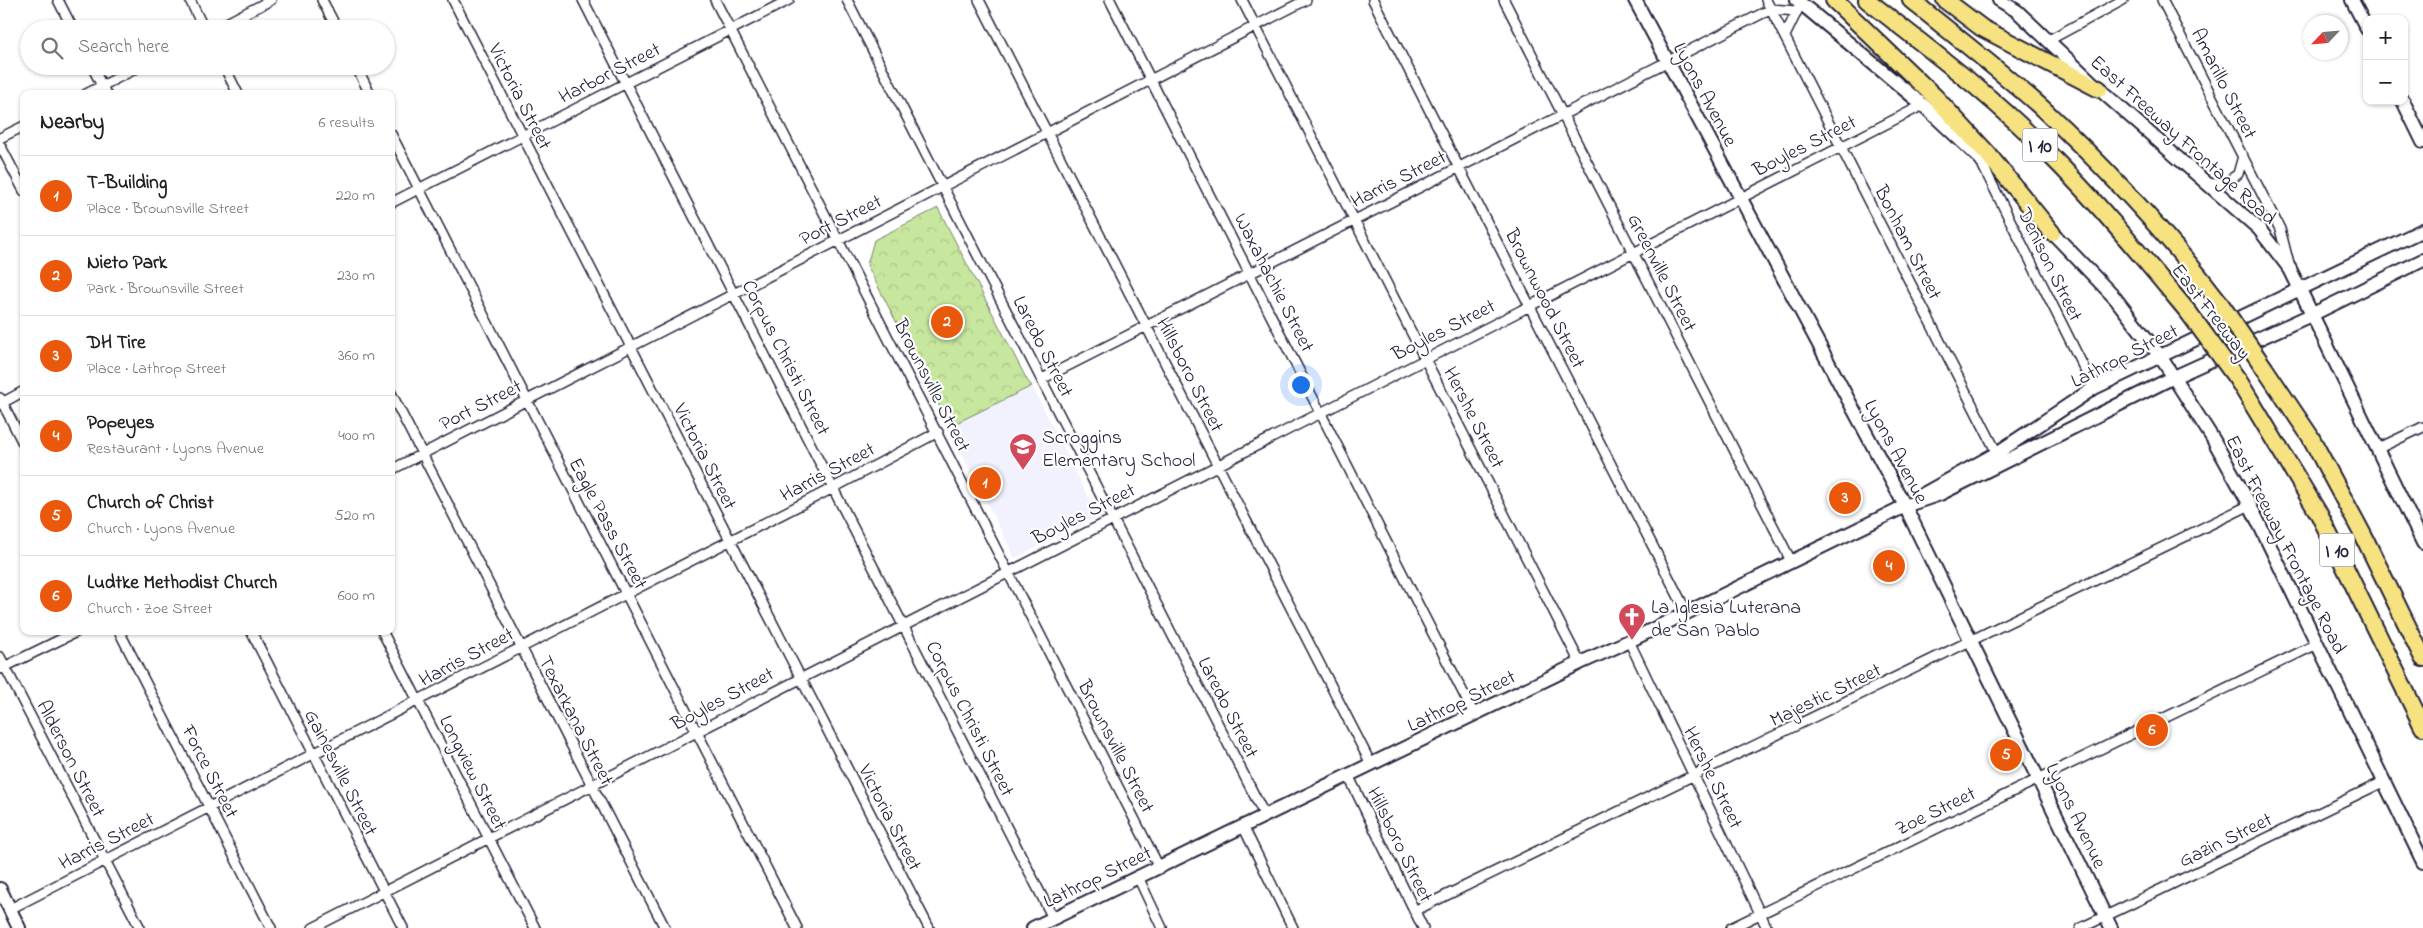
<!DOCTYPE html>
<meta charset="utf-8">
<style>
:root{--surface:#fff;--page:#f6f6f6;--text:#202124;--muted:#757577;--line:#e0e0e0;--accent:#ea580c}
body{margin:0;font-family:"Indie Flower",sans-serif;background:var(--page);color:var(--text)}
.controls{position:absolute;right:15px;top:15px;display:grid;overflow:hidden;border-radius:10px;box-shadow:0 1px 4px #0004}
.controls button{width:45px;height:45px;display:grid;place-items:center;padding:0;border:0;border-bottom:1px solid var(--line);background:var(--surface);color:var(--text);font:25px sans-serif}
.compass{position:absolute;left:2303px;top:15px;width:45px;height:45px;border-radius:50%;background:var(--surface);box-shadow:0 1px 4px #0004;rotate:244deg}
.you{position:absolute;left:1300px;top:384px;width:18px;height:18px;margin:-12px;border:4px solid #fff;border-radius:50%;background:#1a73e8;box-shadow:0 0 0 8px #1a73e833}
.badge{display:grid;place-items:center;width:32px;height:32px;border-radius:50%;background:var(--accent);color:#fff;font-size:16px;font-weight:700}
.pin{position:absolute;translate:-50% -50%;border:2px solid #fff;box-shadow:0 1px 5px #0006}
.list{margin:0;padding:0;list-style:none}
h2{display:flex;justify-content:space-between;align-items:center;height:65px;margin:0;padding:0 20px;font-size:21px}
h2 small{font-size:16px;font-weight:400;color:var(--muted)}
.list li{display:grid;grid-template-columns:32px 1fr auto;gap:15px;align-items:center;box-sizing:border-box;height:80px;padding:0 20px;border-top:1px solid var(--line)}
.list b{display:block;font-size:19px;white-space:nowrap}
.list p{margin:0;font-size:16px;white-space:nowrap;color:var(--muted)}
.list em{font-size:16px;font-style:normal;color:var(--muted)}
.icon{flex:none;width:28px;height:28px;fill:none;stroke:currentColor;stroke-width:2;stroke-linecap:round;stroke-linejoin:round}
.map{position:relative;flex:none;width:2423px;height:928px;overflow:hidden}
.search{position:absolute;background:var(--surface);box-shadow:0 1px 4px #0004;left:20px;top:20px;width:375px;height:55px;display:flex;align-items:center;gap:12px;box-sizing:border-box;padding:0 18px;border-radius:28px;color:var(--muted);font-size:19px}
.panel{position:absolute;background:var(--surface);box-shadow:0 1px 4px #0004;left:20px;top:90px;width:375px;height:545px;border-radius:10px}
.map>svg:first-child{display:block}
.built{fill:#f2f2fe}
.forest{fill:url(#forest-crowns);stroke:#74846c}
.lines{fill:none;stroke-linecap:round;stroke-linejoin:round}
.street-casing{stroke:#22223b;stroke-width:12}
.secondary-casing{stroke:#22223b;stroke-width:16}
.highway-casing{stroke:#22223b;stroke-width:20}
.street{stroke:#fff;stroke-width:9}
.secondary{stroke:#fff;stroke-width:12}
.highway{stroke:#f7e281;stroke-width:16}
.highway-bridge-casing{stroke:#22223b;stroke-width:20;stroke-linecap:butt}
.highway-bridge{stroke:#f7e281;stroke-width:16}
.labels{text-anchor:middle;stroke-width:4.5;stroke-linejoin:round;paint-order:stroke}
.shield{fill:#fff;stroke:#646476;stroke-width:1}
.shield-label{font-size:19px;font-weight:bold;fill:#22223b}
.street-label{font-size:20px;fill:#22223b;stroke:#fff}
.poi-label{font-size:20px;fill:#22223b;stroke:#fff;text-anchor:start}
</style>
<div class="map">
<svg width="2423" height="928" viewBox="0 0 2423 928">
<defs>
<pattern id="forest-crowns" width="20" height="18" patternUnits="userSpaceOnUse" patternTransform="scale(1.25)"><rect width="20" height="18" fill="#c7e69e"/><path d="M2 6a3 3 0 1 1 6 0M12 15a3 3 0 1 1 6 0" fill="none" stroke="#abc589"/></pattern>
</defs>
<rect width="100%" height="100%" fill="#fff"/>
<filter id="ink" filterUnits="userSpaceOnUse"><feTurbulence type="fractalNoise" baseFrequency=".02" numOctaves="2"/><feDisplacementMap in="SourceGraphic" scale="10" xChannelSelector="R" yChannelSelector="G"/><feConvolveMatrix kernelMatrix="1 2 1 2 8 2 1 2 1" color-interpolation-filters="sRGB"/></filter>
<g filter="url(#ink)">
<path class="built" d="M1032,386l66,130 -83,42 -67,-131z"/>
<path class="forest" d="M938,208l89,172 5,6 -84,41 -3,-10 -78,-152 7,-25z"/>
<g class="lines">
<defs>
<path id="street" d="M58,0l15,29
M190,0l14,29
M322,0l15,29
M453,0l476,928
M583,0l470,918
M715,0l444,867
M847,0l418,816
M979,0l392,764
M1110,0l364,714
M1242,0l338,663
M1373,0l314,613
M1504,0l287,561
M1766,0l233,457
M2162,0l118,229 9,35
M215,29l56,-29
M1785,36l14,-29
M2049,40l74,-40
M92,66l14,28
M224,66l14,28
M356,66l14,28
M86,94l55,-28
M391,134l406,794
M0,138l24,-12
M0,145l24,46
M1980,160l114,228
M2208,183c12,3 21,-2 30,-9l5,-18
M391,203l398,-203
M1042,379l729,-370 25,2
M391,393l274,535
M0,398l24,47
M0,404l24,-13
M2377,449l46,-22
M391,470l915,-470
M119,631l152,297
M251,631l152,297
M382,631l153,297
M1629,641l138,287
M0,657l140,271
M0,669l78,-38
M1348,775l75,153
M1243,826l50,102
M1138,877l24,51
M10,909l823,-421 105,-56
M1414,911l836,-406
M313,928l1610,-823
M1731,928l586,-284
M2081,928l304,-147"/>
<path id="secondary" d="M1635,0l270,506 206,422
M1797,0l126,105 63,59
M1999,0l18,11 82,78 160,140 31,40 133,274
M2352,0l15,29
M2403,101l20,41
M2047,227l68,71 45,58 53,83 37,66 173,357
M1920,496l77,-43 97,-65 329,-158
M0,889l19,39
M1033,928l547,-265 49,-22 276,-135 35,-12 234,-117 137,-62 112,-55"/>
<path id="highway" d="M1834,0l101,97 52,56 65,80
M1867,0c62,49 127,97 182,154 50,50 95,105 140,159
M1911,0c44,36 90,71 132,109 63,59 122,122 174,190
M1945,0l37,28 117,61
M2265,369l45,67 53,99 60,123
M2238,380l81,134 104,213"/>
</defs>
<use href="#street" class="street-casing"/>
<use href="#secondary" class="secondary-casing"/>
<use href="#highway" class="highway-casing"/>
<use href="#street" class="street"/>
<use href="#secondary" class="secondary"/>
<use href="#highway" class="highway"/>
<defs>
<path id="highway-bridge" d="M2217,299l48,70
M2189,313l49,67"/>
</defs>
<use href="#highway-bridge" class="highway-bridge-casing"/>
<use href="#highway-bridge" class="highway-bridge"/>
</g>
</g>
<defs>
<symbol id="school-pin" viewBox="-11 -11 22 30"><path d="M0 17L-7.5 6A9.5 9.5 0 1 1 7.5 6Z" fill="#d1495b" stroke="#fff"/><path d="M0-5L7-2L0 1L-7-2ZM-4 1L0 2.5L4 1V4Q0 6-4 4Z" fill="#fff"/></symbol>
<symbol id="church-pin" viewBox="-11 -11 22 30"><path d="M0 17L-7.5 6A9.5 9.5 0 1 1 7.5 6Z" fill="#d1495b" stroke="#fff"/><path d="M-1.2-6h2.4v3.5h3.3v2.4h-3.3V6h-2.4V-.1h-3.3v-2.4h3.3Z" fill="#fff"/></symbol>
</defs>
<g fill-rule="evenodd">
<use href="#school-pin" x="1007" y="431" width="32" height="43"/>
<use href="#church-pin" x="1616" y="601" width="32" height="43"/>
</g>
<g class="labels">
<g class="shield">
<rect x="2022.5" y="128.5" width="35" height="33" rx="4"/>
<rect x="2319.5" y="533.5" width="35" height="33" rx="4"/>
</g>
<g class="shield-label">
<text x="2040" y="152">I 10</text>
<text x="2337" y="557">I 10</text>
</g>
<g class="street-label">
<text transform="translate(609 72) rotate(-27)" y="7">Harbor Street</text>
<text transform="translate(2225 83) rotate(63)" y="7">Amarillo Street</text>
<text transform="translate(1706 94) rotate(62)" y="7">Lyons Avenue</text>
<text transform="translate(521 96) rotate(63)" y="7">Victoria Street</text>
<text transform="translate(2184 139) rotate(42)" y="7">East Freeway Frontage Road</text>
<text transform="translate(1804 145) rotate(-27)" y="7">Boyles Street</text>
<text transform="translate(1398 178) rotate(-27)" y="7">Harris Street</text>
<text transform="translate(840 219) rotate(-27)" y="7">Port Street</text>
<text transform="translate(1909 242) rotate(63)" y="7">Bonham Street</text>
<text transform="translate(2051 264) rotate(64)" y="7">Denison Street</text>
<text transform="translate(1663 272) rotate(63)" y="7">Greenville Street</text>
<text transform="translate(1275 282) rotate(63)" y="7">Waxahachie Street</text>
<text transform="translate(1546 298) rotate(63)" y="7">Brownwood Street</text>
<text transform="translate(2212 311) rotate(52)" y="7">East Freeway</text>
<text transform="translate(1443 329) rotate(-27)" y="7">Boyles Street</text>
<text transform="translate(1044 346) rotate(63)" y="7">Laredo Street</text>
<text transform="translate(2124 355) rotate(-27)" y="7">Lathrop Street</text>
<text transform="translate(787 357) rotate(63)" y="7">Corpus Christi Street</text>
<text transform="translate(1191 374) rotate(63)" y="7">Hillsboro Street</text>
<text transform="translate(933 385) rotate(63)" y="7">Brownsville Street</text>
<text transform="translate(480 404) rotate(-27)" y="7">Port Street</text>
<text transform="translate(1475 417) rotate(63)" y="7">Hershe Street</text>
<text transform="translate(1897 451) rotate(62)" y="7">Lyons Avenue</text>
<text transform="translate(706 456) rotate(63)" y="7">Victoria Street</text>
<text transform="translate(827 471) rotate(-28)" y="7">Harris Street</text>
<text transform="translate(1083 513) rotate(-27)" y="7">Boyles Street</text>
<text transform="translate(609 523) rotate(62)" y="7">Eagle Pass Street</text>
<text transform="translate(2287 544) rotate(63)" y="7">East Freeway Frontage Road</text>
<text transform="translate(466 656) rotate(-28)" y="7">Harris Street</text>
<text transform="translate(1825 694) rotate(-26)" y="7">Majestic Street</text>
<text transform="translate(722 698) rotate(-28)" y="7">Boyles Street</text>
<text transform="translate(1461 700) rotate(-26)" y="7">Lathrop Street</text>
<text transform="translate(1229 707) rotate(63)" y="7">Laredo Street</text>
<text transform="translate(971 718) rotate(63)" y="7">Corpus Christi Street</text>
<text transform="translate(577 720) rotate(63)" y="7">Texarkana Street</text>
<text transform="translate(1117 746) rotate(63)" y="7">Brownsville Street</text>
<text transform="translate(72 758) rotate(63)" y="7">Alderson Street</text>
<text transform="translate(211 771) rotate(63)" y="7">Force Street</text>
<text transform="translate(342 772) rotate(63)" y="7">Gainesville Street</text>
<text transform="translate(474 772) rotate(63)" y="7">Longview Street</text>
<text transform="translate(1714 777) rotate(64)" y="7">Hershe Street</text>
<text transform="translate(1935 810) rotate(-26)" y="7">Zoe Street</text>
<text transform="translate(2077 815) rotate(64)" y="7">Lyons Avenue</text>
<text transform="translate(891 817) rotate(63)" y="7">Victoria Street</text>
<text transform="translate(2225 839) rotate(-26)" y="7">Gazin Street</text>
<text transform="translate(106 840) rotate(-27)" y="7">Harris Street</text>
<text transform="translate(1401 844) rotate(64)" y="7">Hillsboro Street</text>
<text transform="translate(1097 876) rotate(-26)" y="7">Lathrop Street</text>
</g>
<g class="poi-label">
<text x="1042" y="443">Scroggins<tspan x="1042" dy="23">Elementary School</tspan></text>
<text x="1651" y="613">La Iglesia Luterana<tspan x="1651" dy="23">de San Pablo</tspan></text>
</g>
</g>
</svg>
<div class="controls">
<button>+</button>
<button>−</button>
</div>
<svg class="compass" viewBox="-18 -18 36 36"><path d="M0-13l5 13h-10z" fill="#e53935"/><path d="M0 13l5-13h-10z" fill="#757577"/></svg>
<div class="you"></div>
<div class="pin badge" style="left:985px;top:483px">1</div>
<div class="pin badge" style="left:947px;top:322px">2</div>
<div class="pin badge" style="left:1845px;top:498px">3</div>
<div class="pin badge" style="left:1889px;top:566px">4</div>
<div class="pin badge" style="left:2006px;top:755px">5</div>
<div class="pin badge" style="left:2152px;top:730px">6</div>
<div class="search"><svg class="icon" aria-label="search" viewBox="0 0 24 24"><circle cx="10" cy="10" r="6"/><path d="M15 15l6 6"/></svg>Search here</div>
<section class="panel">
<h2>Nearby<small>6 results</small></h2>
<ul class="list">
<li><span class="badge">1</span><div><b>T-Building</b><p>Place · Brownsville Street</p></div><em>220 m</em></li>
<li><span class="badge">2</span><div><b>Nieto Park</b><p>Park · Brownsville Street</p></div><em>230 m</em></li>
<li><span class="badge">3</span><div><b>DH Tire</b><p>Place · Lathrop Street</p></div><em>360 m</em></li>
<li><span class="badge">4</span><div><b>Popeyes</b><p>Restaurant · Lyons Avenue</p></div><em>400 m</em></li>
<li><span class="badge">5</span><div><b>Church of Christ</b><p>Church · Lyons Avenue</p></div><em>520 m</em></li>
<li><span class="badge">6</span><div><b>Ludtke Methodist Church</b><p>Church · Zoe Street</p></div><em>600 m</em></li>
</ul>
</section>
</div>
